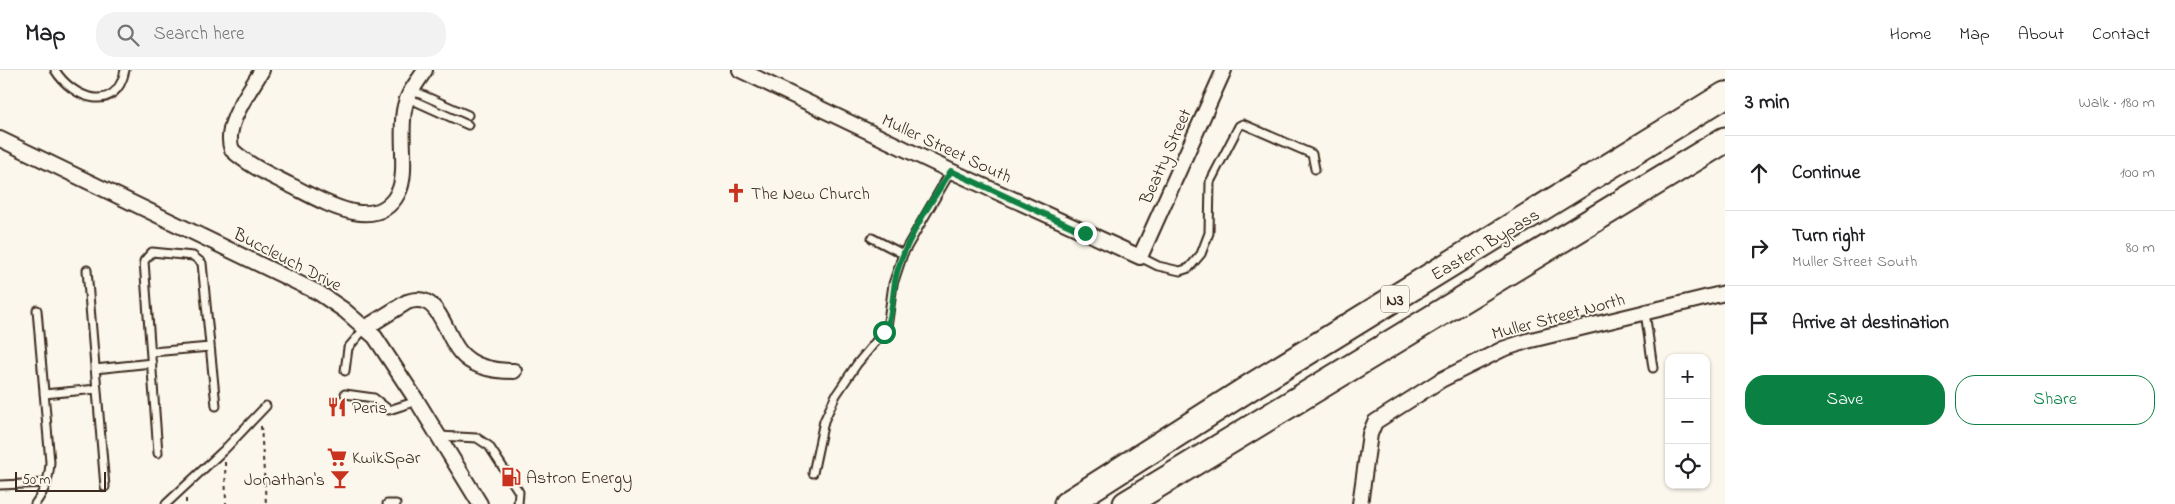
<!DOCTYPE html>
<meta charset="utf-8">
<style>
:root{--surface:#fff;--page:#f2f2f2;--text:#202124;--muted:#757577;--line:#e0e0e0;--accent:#0b8043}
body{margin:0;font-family:"Indie Flower",sans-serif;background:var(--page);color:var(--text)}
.controls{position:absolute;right:15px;bottom:15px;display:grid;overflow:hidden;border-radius:10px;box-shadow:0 1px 4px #0004}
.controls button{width:45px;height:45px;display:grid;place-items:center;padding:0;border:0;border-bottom:1px solid var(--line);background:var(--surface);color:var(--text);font:25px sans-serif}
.scale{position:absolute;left:15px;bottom:12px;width:91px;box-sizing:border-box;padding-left:5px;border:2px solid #3b2a1e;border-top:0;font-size:14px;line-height:18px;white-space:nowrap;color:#3b2a1e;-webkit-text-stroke:4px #fbf7ec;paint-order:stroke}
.stop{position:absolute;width:15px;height:15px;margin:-11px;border:4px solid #0b8043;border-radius:50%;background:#fff}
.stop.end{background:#0b8043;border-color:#fff;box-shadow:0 1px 5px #0008}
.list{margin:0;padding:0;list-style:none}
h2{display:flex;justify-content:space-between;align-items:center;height:65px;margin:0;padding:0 20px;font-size:21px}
h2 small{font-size:16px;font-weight:400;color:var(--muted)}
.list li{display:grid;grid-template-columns:32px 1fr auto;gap:15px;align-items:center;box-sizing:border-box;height:75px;padding:0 20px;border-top:1px solid var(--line)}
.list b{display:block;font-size:19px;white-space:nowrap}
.list p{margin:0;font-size:16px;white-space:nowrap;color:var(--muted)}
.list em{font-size:16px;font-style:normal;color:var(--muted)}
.actions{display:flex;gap:10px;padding:15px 20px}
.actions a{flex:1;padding:11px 0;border:1px solid var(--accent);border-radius:20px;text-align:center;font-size:18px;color:var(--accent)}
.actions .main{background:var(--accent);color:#fff}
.icon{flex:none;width:28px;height:28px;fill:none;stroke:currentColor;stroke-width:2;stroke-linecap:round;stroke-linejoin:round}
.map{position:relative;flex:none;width:1725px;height:434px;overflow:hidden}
header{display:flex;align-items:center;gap:30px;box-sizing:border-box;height:70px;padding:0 25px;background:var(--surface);border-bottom:1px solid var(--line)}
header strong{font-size:24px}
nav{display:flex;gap:28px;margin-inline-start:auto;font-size:18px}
.search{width:350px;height:45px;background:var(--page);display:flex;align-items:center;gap:12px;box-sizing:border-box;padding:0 18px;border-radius:20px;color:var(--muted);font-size:19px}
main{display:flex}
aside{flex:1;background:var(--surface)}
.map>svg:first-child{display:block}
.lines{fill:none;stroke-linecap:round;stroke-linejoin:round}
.lane-casing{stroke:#3b2a1e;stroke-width:11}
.street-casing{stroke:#3b2a1e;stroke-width:18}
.highway-casing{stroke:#3b2a1e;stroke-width:29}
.path{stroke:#3b2a1e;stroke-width:2;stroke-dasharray:4 4;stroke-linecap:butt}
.lane{stroke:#fbf7ec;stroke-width:7}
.street{stroke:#fbf7ec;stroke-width:14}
.highway{stroke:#fbf7ec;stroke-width:25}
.route{stroke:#0b8043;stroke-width:6}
.labels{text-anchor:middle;stroke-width:4;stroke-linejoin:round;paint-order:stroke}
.shield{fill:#fbf7ec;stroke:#75685c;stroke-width:1}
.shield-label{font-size:16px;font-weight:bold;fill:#3b2a1e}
.street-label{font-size:18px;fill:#3b2a1e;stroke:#fbf7ec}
.poi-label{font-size:18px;fill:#3b2a1e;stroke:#fbf7ec;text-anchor:start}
</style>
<header>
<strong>Map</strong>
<div class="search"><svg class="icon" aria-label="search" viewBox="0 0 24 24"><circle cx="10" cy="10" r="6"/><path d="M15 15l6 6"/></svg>Search here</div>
<nav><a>Home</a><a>Map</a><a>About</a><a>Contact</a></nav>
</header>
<main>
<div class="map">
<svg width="1725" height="434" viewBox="0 0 1725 434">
<rect width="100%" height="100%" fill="#fbf7ec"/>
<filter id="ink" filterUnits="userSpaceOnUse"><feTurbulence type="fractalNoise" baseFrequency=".02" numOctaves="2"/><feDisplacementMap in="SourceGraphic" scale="10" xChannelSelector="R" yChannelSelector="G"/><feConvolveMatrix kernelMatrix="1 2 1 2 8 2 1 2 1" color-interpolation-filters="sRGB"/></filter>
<g filter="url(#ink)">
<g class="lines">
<defs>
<path id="lane" d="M55,0c18,29 61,45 70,0
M411,20l57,25
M408,28l60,27
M872,168l31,16
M1140,187l18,9 22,5 9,-3 12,-14 8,-21 1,-51 29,-56 4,-2 69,30 3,15
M87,200l18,217
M1645,242l8,56
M152,282l58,-5
M95,299l57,-6
M345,301l3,-23 17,-20
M44,324l53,-5
M345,324l29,4 15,12 28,-9
M439,366l38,2 12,8 30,46 -1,12
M158,383l-14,-192 8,-9 41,4 9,7 14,143
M813,403l11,-52 12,-26 21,-31 30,-36 6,-44 10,-30 48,-83
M0,415l47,-2
M35,434c10,-14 14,-24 15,-42l-13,-152
M166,434l59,-55 41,-43
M387,434h9"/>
<path id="street" d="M262,0c-12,21 -40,56 -30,80 16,15 38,25 58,35 29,14 86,51 108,8 11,-20 0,-62 7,-87 3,-14 13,-24 20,-36
M740,0l211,101 189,86 84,-187
M0,69l319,154 25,17 31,27 42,64 63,103
M365,258l42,-26c33,-12 37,32 53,50 13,16 36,19 54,19
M1360,434l10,-70 5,-12 66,-42 62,-31 24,-8 198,-48"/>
<path id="highway" d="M1067,434l185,-118 473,-291
M1126,434l599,-364"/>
</defs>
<use href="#lane" class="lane-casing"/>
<use href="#street" class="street-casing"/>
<use href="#highway" class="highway-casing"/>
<path class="path" d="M261,356l5,78
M225,392l1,42
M186,429v5"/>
<use href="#lane" class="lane"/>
<use href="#street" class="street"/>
<use href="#highway" class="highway"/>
</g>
</g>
<g class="lines" filter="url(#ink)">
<path class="route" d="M884,262c11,-17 7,-43 14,-63 10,-33 34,-69 53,-98l134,62"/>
</g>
<defs>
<symbol id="church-bare" viewBox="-9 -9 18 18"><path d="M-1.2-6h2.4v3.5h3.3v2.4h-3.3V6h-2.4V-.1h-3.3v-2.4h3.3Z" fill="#c8321e" stroke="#fbf7ec" stroke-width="2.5" paint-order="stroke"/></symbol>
<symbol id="restaurant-bare" viewBox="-9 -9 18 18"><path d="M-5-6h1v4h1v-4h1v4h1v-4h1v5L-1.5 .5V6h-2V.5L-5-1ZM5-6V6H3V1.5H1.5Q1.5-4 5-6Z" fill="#c8321e" stroke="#fbf7ec" stroke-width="2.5" paint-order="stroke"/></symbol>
<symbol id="supermarket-bare" viewBox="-9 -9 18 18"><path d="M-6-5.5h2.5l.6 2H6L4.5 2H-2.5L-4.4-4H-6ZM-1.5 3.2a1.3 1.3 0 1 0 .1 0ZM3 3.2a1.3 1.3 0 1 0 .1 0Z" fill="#c8321e" stroke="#fbf7ec" stroke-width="2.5" paint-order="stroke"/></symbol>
<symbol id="fuel-bare" viewBox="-9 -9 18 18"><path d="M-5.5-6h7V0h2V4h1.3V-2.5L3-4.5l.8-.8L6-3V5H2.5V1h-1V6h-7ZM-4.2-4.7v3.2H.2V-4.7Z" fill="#c8321e" stroke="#fbf7ec" stroke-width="2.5" paint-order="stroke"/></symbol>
<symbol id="bar-bare" viewBox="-9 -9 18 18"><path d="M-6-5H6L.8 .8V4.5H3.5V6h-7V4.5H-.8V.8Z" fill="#c8321e" stroke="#fbf7ec" stroke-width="2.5" paint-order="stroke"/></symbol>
</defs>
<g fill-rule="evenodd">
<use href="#church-bare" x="722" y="109" width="28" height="28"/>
<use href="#restaurant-bare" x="323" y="323" width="28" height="28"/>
<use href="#supermarket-bare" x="323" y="373" width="28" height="28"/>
<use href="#fuel-bare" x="497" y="393" width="28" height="28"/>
<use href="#bar-bare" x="326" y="395" width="28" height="28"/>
</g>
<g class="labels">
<rect class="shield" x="1381" y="215.5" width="28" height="27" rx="4"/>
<g class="shield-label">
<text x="1395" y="235">N3</text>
</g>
<g class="street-label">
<text transform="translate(947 78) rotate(25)" y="6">Muller Street South</text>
<text transform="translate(1165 86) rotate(-66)" y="6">Beatty Street</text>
<text transform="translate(1485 174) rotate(-31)" y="6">Eastern Bypass</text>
<text transform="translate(288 189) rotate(27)" y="6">Buccleuch Drive</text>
<text transform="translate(1558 246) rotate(-15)" y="6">Muller Street North</text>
</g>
<g class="poi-label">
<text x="751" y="129">The New Church</text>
<text x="352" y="343">Peris</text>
<text x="352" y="393">KwikSpar</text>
<text x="526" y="413">Astron Energy</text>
<text x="325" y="415" text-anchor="end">Jonathan's</text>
</g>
</g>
</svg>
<div class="controls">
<button>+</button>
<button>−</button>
<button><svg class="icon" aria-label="locate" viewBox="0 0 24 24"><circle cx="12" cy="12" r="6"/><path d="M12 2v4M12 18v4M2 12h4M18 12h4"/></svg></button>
</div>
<div class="scale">50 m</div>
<div class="stop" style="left:884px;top:262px"></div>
<div class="stop end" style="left:1085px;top:163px"></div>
</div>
<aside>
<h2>3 min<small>Walk · 180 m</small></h2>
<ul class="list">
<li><svg class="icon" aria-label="ahead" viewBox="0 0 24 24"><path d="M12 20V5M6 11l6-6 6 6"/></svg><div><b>Continue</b></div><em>100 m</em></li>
<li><svg class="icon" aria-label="right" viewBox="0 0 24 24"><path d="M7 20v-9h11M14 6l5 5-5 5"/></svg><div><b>Turn right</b><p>Muller Street South</p></div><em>80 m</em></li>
<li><svg class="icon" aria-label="arrive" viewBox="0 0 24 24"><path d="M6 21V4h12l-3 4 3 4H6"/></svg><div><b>Arrive at destination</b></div></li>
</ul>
<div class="actions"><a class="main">Save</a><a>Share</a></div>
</aside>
</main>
